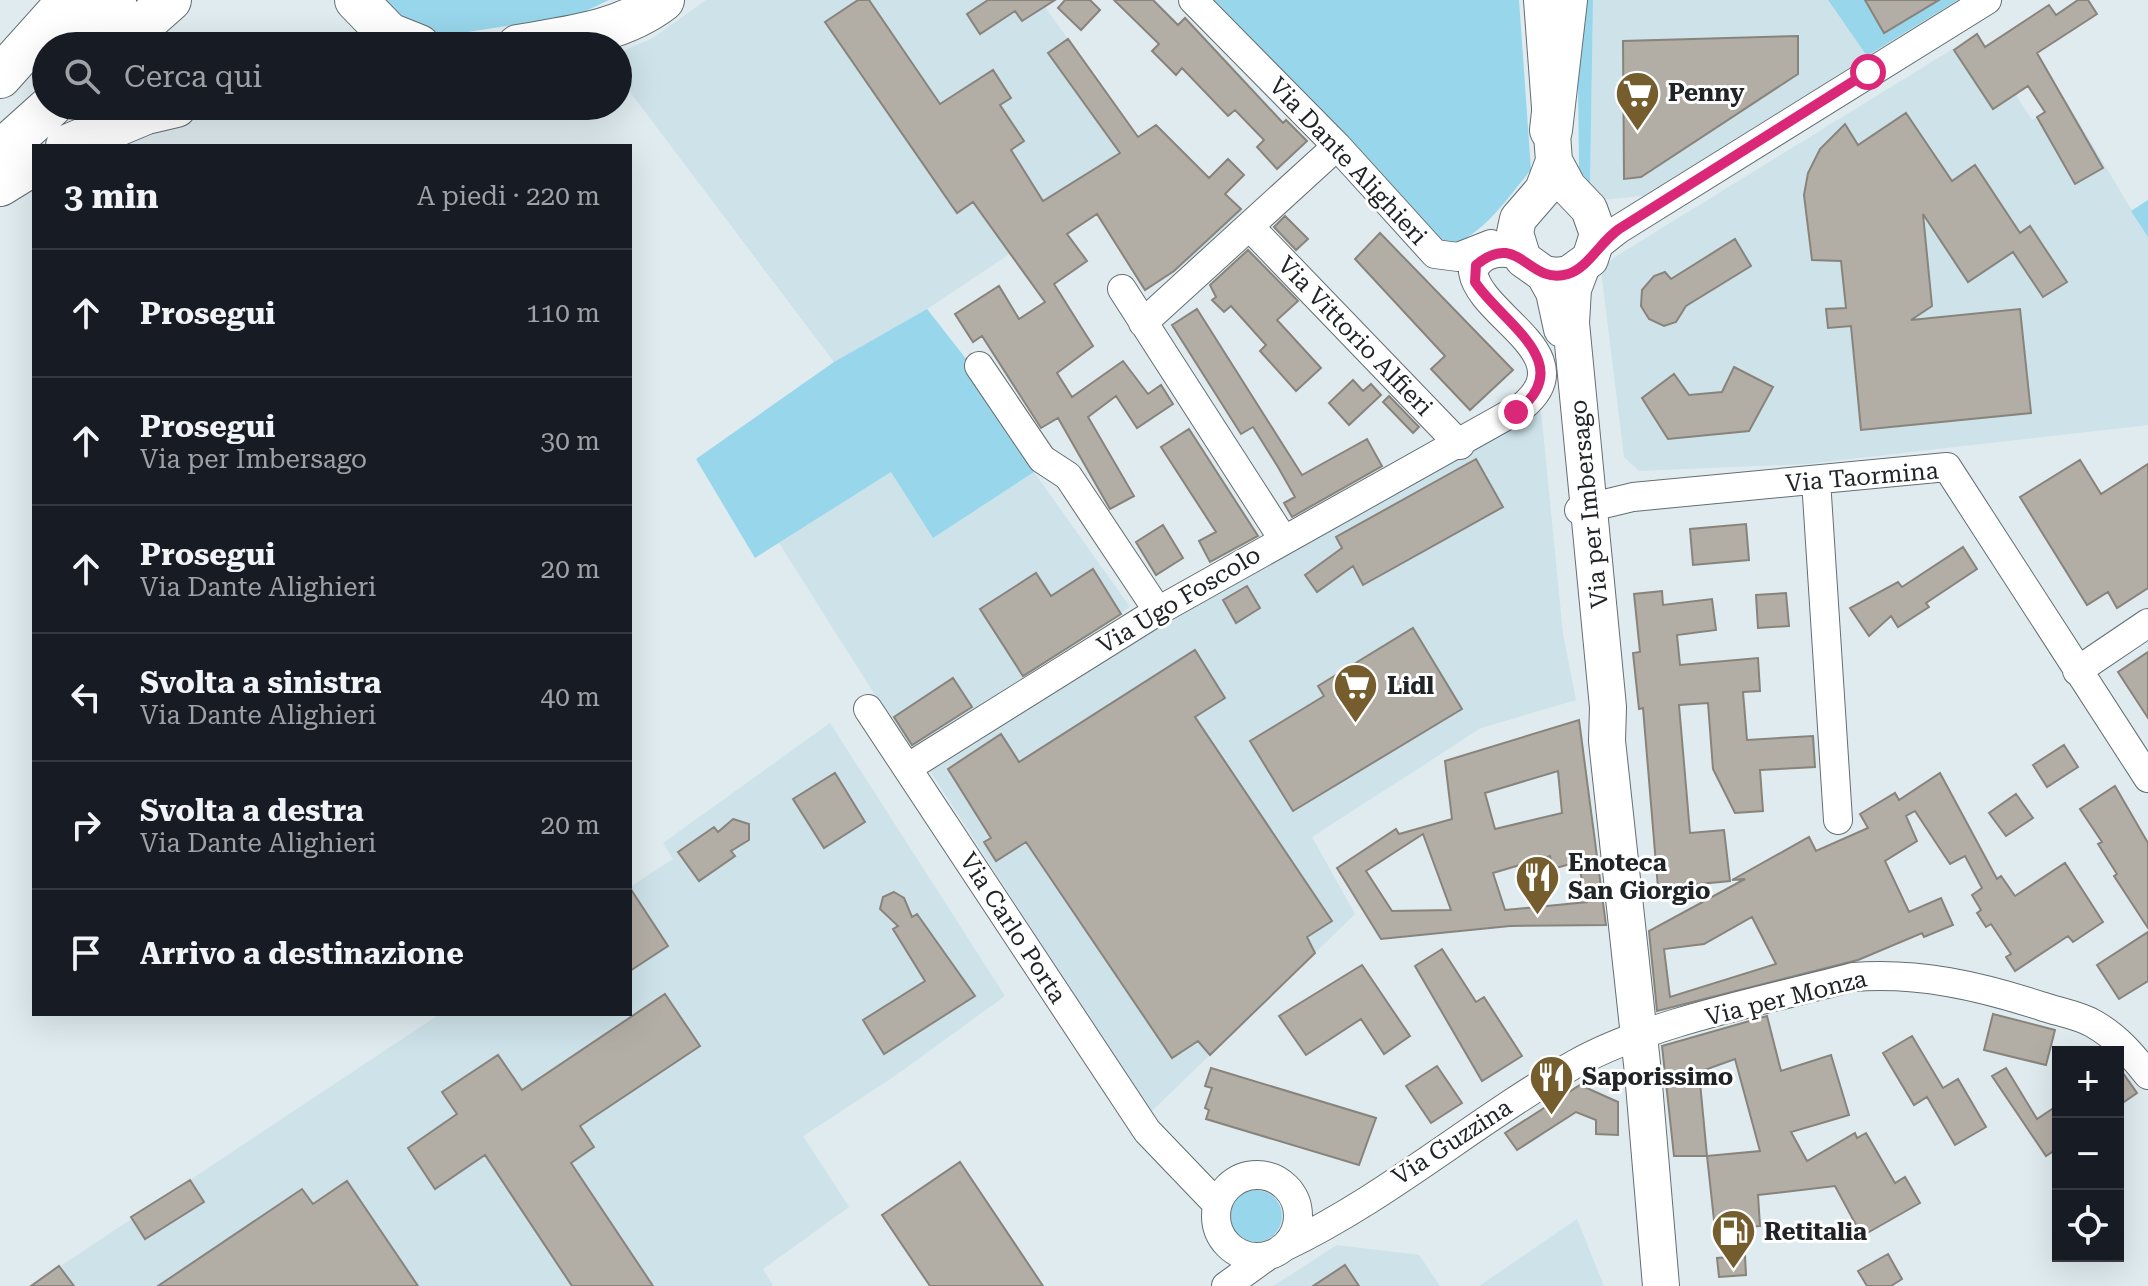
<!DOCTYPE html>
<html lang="it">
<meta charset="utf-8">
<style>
:root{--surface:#171b24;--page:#242831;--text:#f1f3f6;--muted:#9ea1a6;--line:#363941}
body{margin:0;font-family:"Roboto Serif",serif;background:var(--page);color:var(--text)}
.controls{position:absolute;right:24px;bottom:24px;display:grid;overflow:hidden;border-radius:0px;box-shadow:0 8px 32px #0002}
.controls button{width:72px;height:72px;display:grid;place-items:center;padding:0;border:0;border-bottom:2px solid var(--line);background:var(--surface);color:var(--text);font:40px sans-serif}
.stop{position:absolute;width:24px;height:24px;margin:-18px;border:6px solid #db2777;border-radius:50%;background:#fff}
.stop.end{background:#db2777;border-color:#fff;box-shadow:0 2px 8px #0008}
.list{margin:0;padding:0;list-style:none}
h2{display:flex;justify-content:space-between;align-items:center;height:104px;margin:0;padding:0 32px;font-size:34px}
h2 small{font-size:26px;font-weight:400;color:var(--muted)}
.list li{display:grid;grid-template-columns:52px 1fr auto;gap:24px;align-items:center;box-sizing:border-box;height:128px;padding:0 32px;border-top:2px solid var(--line)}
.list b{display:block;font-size:30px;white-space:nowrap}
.list p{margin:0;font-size:26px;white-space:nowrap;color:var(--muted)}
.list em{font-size:26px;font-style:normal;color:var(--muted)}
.icon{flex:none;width:44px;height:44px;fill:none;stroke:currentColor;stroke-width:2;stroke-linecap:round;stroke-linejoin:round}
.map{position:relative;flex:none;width:2148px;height:1286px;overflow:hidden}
.search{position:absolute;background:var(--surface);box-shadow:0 8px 32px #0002;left:32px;top:32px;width:600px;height:88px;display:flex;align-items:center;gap:20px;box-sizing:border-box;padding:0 28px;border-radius:44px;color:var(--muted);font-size:30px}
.panel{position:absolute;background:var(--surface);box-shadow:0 8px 32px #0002;left:32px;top:144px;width:600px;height:872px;border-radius:0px}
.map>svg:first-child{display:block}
.built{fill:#cde2e9}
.green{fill:#98d6eb}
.building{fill:#b3aea5;stroke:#88837b;stroke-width:2;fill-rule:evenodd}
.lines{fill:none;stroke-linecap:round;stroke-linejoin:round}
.minor-casing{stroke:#646e72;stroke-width:30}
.major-casing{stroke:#646e72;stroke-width:38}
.highway-casing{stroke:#646e72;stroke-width:44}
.minor{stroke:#fff;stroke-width:28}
.major{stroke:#fff;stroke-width:36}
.highway{stroke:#fff;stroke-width:42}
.route{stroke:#db2777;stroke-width:10}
.labels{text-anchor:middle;stroke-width:6;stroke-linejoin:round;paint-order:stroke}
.poi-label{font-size:24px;font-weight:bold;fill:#202426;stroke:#fff;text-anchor:start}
.street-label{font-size:24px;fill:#202426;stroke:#fff}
</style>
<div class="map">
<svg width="2148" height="1286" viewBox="0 0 2148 1286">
<rect width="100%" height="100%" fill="#dfebef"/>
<path class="built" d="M706,0h334l98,137 18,-12 93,93 -57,50 -64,-93 -201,134 -93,53 -216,-286v-23l35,-15z
M1593,0h235l39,56 -216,139 -49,5 -12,-16z
M1977,34l55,86 34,-19 82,136v188l-342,39 -167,7 -15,-14 -23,-187 14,-13z
M1541,411l22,223 13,66 -95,28 -169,109 43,77 -205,199 -220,-342 261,-166z
M891,472l42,66 101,-66 96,135 -219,145 -132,-209z
M830,723l175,273 -113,82 -89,58 46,71 -86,62 10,17h-732l-3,-5 402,-267h190v-127l43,-28 -10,-16z
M1577,1219l27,67h-125z
M1337,1245l82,10 21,31h-167z"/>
<path class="green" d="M382,0h227l-32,15 -142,22h-12z
M1210,0h309l12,170c-25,29 -51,72 -91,77z
M1577,0h16l-3,184 -11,-15z
M1828,0h130l-91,56z
M2148,200v37l-17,-26z
M927,309l40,51 67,112 -101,66 -42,-66 -136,86 -59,-99 138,-97z
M1230 1216a26 26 0 1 1 52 0a26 26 0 1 1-52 0Z"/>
<path class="building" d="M858,0h11l71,104 53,-34 18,28 -11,7 24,36 -13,9 32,51 77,-48 -72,-100 20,-14 70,98 18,-12 53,53 19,-19 16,16 -19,19 16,15 -67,62 -29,19 -48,-76 -30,20 20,27 -33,23 39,62 -36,27 15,24 51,-36 25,33 13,-9 12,19 -36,24 -21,-32 -28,21 46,79 -24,13 -52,-91 -17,10 -59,-92 -9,6 -18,-28 44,-28 20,33 26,-17 -72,-100 -16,11 -132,-191z
M988,0h67l-33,21 -7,-10 -35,23 -13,-20z
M1065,0h25l10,10 -19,20 -23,-22z
M1114,0h39l25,25 7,-7 98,105 3,-3 21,21 -30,28 -20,-22 7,-7 -29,-30 -7,6 -46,-48 -6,7 -24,-24 7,-7z
M1865,0h74l-55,33z
M2078,0h10l9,14 -60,39 66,115 -28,16 -38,-67 8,-5 -17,-26 -35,23 -39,-59 23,-16 8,13 64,-42 7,10z
M1798,36v38l-157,103 -17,2 -1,-138z
M1906,113l46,68 23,-16 45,68 10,-7 37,56 -24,15 -30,-45 -45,30 -45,-68 9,92 -21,14 109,-11 11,104 -170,17 -10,-104 -23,2 -2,-19 20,-1 -5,-47 -29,-1 -8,-65 4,-22 12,-24 25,-25 13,21z
M1285,216l23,23 -12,11 -22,-23z
M1380,233l133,137 -43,40 -39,-41 14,-13 -90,-97z
M1735,239l16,27 -65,40 -10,16 -12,4 -15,-7 -8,-13 1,-16 12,-14 11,-4 6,7z
M1248,250l50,51 -21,19 44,48 -25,23 -36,-40 6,-6 -35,-39 -7,6 -12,-12 4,-3 -6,-12z
M1197,309l105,166 65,-36 15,27 -90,51 -8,-14 11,-6 -17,-30 -25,-40 -12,7 -69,-109z
M1734,367l39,20 -24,44 -81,8 -26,-41 32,-24 15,21 33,-3z
M1353,380l10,11 8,-7 10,11 -32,30 -20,-22z
M1389,396l30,31 -6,6 -30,-31z
M1189,429l69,107 -48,26 -11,-21 17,-9 -55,-85z
M1476,459l27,48 -140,78 -10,-19 -36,26 -12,-17 37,-27 -6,-11z
M2080,460l21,34 47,-30v124l-31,20 -9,-16 -21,13 -67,-108z
M1746,524l3,36 -56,5 -3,-36z
M1163,525l20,33 -27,17 -20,-33z
M1963,547l14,22 -51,34 3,4 -31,20 -7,-11 -22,20 -19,-28 48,-26 4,5z
M1093,569l28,45 -98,62 -43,-67 56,-36 15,23z
M1247,586l13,22 -24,15 -13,-23z
M1662,591l1,14 49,-6 4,31 -39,5 3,30 78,-7 2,33 -17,1 4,48 66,-4 2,31 -55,3 3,41 -28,2 -22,-44 -5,-66 -29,2 11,128 34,-3 6,51 -72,7 -15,-180 -4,1 -6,-56 7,-1 -6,-58z
M1786,593l3,33 -31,2 -2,-33z
M1413,628l49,81 -169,102 -43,-70 74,-45 -6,-10z
M1195,650l30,48 -30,19 137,204 -25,16 8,16 -105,102 -12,-14 -26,17 -146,-216 -30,19 -12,-19 7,-4 -43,-69 53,-35 18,28z
M2148,652v66l-30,-46z
M953,678l19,29 -60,38 -18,-28z
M1579,720l27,205 -96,1 -129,13 -44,-71 59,-39 3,5 53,-15 -7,-58zM1558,771l4,42 -67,16 -10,-36zM1423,834l28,76 -59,1 -26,-40zM1550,856l2,13 26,-7 9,40 -82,8 -12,-37z
M2064,745l14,22 -31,20 -14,-22z
M835,773l30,49 -41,26 -31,-49z
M1940,773l57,106 4,-3 14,20 50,-33 38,59 -30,20 -5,-6 -53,35 -9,-14 5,-3 -20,-30 -5,3 -9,-14 4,-3 -9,-15 10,-7 -17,-32 -15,8 -35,-53 -9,5 11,25 -32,20 24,51 32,-14 12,27 -29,12 -2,-4 -64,27 -201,51 -8,-80 96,-52 -13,1 77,-43 7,14 52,-23 -8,-14 35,-21 4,7zM1752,917l24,47 -106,33 -6,-48 40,-5z
M2115,786l33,57v85l-34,-52 3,-2 -19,-30 4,-2 -22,-33z
M2016,794l17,24 -27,18 -17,-23z
M733,819l16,5v16l-18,11 4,5 -36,25 -21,-29 36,-25 4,5z
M630,888l38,58 -38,25z
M894,892l10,6 8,19 5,-3 58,82 -91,58 -21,-34 62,-39 -32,-52 5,-3 -18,-17 3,-12z
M2148,932v49l-29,18 -22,-34z
M1442,949l34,53 8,-5 38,59 -40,25 -67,-115z
M1362,965l48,71 -26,18 -23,-35 -55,36 -27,-39z
M665,994l35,52 -120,80 14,21 -23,16 82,123h-81l-87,-131 -50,34 -27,-41 49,-34 -15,-22 56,-37 24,35z
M1993,1014l62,16 -9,35 -62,-15z
M1767,1016l14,55 50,-16 18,60 -58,17 16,29 48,-28 2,5 9,-5 29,50 10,-6 15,26 -58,33 -27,-50 -77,9 2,31 -45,3 -8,-73h-33l-12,-110zM1735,1059l25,92 -53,5 -8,-84z
M1912,1036l31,52 15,-9 28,48 -31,18 -28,-48 -13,8 -31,-52z
M1437,1066l25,37 -31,20 -25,-37z
M2118,1066l19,27 -19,13z
M1211,1068l165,50 -17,47 -153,-46 3,-9 -4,-2 7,-20 -7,-2z
M2006,1068l31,51 21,-14v43l-12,8 -54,-80z
M1580,1085l38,17v33l-22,-1v-14l-20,-8 -59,38 -12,-17z
M960,1162l83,124h-113l-48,-71z
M190,1180l14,22 -59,37 -14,-22z
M347,1181l71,105h-260l144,-97 11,15z
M1888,1254l14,25 -11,7h-24l-9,-15z
M1745,1256l1,19 -27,2 -2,-19z
M1345,1265l14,21h-46z
M59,1266l15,20h-43z"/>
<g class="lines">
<defs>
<path id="minor" d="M1193,0l144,146 98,108 23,3 33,-13
M1250,227l210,218
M1596,247l23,-18 368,-229
M1122,289l161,250
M1143,323l194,-177
M979,366l63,93 26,17 90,135
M1816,480l22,340
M1579,510l54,-13 314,-30 201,311
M2077,671l71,-48
M868,709l279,422 70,73
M907,768l251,-157 364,-204c63,-52 -42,-90 -49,-135 7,-21 33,-24 50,-13
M1216 1216a41 41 0 1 1 82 0a41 41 0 1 1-82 0Z
M1282,1248c104,-49 193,-127 293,-184 74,-42 193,-64 278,-87 66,-5 126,9 188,29 17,6 38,9 53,18 23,13 38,31 54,51
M1226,1286l43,-31"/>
<path id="major" d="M1542,0l12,161 14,26 21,22 9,25 -8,25 -21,15 -12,2 -13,-2 -21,-15 -8,-26 3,-14 25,-29 11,-29
M1581,268l-8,21 -2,34 37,384 -1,34 36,332 18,213
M1544,274l10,18 8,37"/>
<path id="highway" d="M356,0l33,34 30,12
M63,46l52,-46
M118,46l52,-46
M518,46c52,-9 103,-14 145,-46
M0,77l69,-77
M1551,130l15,-130
M67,146l79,-33 30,-7
M0,152l51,-46
M0,185l34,-21"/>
</defs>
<use href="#minor" class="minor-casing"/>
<use href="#major" class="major-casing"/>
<use href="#highway" class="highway-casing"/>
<use href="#minor" class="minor"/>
<use href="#major" class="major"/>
<use href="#highway" class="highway"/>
</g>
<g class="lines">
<path class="route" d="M1516,412c64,-48 -14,-89 -41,-130l1,-17c44,-36 51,21 92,9 20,-6 32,-32 51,-45l249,-157"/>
</g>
<defs>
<symbol id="supermarket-pin" viewBox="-11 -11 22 30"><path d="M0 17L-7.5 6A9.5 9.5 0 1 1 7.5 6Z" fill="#755d2d" stroke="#fff"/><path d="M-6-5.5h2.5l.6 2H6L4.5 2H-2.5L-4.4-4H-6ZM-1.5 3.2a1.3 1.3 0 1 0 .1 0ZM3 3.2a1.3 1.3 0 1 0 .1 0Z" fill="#fff"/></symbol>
<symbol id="restaurant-pin" viewBox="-11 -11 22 30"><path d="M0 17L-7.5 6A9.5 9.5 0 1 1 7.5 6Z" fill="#755d2d" stroke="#fff"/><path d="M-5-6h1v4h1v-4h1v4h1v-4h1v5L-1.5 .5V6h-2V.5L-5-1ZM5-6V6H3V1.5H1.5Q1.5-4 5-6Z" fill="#fff"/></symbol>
<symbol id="fuel-pin" viewBox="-11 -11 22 30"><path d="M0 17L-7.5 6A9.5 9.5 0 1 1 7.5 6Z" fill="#755d2d" stroke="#fff"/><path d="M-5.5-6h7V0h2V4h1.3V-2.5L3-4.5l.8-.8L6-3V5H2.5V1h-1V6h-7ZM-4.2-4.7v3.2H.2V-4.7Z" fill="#fff"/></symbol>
</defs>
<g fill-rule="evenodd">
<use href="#supermarket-pin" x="1612" y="68" width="51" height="69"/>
<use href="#supermarket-pin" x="1330" y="660" width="51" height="69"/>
<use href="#restaurant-pin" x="1512" y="852" width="51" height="69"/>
<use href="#restaurant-pin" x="1526" y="1052" width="51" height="69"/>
<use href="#fuel-pin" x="1708" y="1206" width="51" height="69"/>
</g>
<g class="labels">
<g class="poi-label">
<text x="1668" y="101">Penny</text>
<text x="1387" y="694">Lidl</text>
<text x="1568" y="871">Enoteca<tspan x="1568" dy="28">San Giorgio</tspan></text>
<text x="1582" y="1085">Saporissimo</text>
<text x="1764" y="1240">Retitalia</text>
</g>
<g class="street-label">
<text transform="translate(1348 161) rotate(47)" y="8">Via Dante Alighieri</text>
<text transform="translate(1355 336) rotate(46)" y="8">Via Vittorio Alfieri</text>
<text transform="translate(1862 477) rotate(-5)" y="8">Via Taormina</text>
<text transform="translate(1589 504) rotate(-96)" y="8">Via per Imbersago</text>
<text transform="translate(1179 600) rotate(-31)" y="8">Via Ugo Foscolo</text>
<text transform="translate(1013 928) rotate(57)" y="8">Via Carlo Porta</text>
<text transform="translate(1786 998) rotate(-14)" y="8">Via per Monza</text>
<text transform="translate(1452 1142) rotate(-33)" y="8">Via Guzzina</text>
</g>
</g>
</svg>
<div class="controls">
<button>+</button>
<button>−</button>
<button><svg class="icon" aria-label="locate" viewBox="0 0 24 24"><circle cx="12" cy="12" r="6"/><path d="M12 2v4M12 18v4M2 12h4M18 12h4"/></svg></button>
</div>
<div class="stop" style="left:1868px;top:72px"></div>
<div class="stop end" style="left:1516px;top:412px"></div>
<div class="search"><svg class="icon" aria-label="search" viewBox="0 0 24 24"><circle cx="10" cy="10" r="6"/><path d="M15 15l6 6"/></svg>Cerca qui</div>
<section class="panel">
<h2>3 min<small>A piedi · 220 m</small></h2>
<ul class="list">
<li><svg class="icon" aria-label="ahead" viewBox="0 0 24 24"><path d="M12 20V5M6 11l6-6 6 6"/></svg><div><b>Prosegui</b></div><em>110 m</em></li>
<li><svg class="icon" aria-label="ahead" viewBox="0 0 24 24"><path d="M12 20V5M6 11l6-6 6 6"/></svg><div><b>Prosegui</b><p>Via per Imbersago</p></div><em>30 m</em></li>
<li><svg class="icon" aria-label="ahead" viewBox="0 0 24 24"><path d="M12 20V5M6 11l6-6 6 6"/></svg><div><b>Prosegui</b><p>Via Dante Alighieri</p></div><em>20 m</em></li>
<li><svg class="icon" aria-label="left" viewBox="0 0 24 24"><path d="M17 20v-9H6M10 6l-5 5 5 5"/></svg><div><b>Svolta a sinistra</b><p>Via Dante Alighieri</p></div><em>40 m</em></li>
<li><svg class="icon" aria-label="right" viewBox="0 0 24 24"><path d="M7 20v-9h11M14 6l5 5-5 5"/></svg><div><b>Svolta a destra</b><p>Via Dante Alighieri</p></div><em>20 m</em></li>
<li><svg class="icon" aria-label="arrive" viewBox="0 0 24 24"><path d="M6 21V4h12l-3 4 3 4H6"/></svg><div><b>Arrivo a destinazione</b></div></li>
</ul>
</section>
</div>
